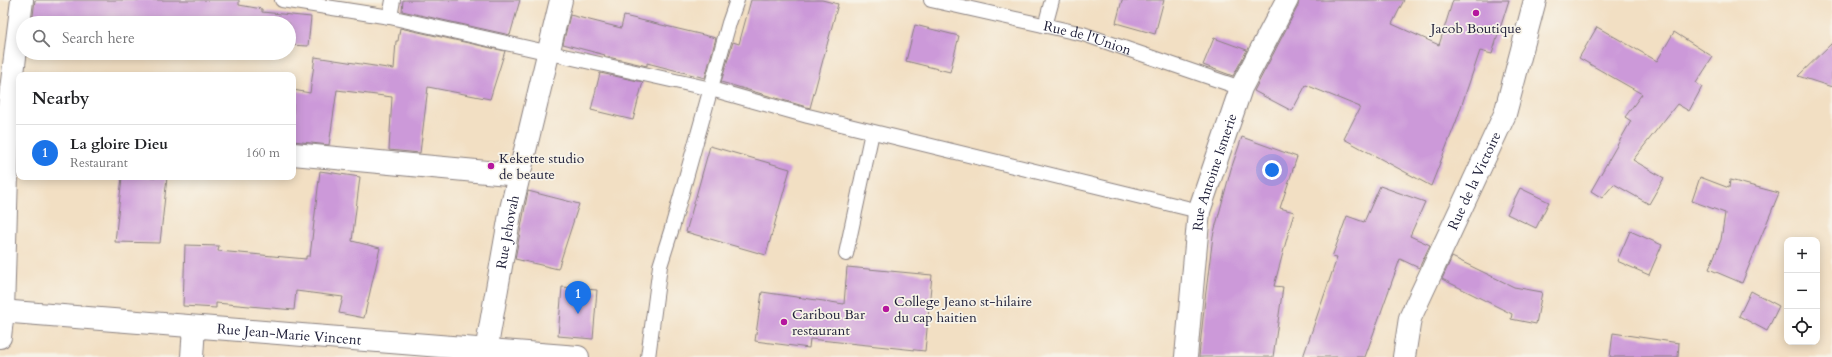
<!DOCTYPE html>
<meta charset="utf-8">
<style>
:root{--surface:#fff;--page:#f6f6f6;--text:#202124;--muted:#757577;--line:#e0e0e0;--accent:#1a73e8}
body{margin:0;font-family:Cardo,serif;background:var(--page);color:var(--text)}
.controls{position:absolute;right:12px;bottom:12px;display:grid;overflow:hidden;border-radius:8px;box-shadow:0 2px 10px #0003}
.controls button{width:36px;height:36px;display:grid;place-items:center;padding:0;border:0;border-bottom:1px solid var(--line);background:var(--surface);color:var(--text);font:20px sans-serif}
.you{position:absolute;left:1272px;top:170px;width:14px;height:14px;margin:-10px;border:3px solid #fff;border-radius:50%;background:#1a73e8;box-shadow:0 0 0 6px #1a73e833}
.badge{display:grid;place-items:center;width:26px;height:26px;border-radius:50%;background:var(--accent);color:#fff;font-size:13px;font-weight:700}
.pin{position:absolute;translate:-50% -33px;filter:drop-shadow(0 1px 2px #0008)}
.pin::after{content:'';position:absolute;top:21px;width:14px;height:12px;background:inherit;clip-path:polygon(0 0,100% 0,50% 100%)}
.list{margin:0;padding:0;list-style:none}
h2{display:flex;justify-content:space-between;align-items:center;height:52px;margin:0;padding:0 16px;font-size:17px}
h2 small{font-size:13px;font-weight:400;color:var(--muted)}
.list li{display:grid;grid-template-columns:26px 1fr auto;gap:12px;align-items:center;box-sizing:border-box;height:56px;padding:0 16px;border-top:1px solid var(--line)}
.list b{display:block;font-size:15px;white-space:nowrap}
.list p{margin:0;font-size:13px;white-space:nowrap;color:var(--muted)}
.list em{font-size:13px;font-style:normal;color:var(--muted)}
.icon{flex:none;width:22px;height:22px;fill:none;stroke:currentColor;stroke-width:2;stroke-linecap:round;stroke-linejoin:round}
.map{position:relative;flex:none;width:1832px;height:357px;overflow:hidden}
.search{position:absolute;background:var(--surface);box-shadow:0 2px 10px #0003;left:16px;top:16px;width:280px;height:44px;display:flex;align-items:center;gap:10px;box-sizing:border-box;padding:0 14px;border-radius:22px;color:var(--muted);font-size:15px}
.panel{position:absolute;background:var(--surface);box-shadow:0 2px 10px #0003;left:16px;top:72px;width:280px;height:108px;border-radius:8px}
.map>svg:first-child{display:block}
.building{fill:#cc99d9}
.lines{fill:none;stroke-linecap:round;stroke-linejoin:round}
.service-casing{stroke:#8a807f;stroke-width:16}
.minor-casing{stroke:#8a807f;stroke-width:24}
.service{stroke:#fff;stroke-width:14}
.minor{stroke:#fff;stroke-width:22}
.poi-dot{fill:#b5179e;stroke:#f7f3e8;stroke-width:1.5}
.labels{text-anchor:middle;stroke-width:3.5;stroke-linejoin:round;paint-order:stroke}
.poi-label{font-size:14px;fill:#22223b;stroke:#f7f3e8;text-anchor:start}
.street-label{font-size:14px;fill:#22223b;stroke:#f7f3e8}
</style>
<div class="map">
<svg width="1832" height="357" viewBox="0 0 1832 357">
<rect width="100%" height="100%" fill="#f7f3e8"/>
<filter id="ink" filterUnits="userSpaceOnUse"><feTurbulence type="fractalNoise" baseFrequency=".025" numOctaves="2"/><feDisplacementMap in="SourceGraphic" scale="8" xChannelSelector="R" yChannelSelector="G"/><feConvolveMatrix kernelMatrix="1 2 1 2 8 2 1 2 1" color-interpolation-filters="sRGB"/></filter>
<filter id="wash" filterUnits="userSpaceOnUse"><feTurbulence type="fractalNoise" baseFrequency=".012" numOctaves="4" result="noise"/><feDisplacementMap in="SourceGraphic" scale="16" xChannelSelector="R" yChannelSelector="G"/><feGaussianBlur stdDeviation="0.9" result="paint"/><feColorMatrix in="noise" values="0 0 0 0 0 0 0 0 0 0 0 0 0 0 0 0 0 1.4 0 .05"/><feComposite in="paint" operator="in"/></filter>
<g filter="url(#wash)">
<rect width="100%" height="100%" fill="#f2dfc3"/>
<g id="blocks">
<path class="building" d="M35,0h204v5l23,4v3l49,5 -3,29 -19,-1v-22h-257z
M403,0h117l-10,35 -108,-24z
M751,0h71l16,4 -28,104 -89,-26 12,-40 6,2z
M1122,0h42l-9,34 -39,-11z
M1299,0h105l-12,24 47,21 14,-45h56l-17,54 -12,-3 -24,71 -25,64 -87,-47 16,-32 -54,-22 -14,26 -38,-20 44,-85z
M570,15l51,13 3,-12 92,22 -11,40 -58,-15v3l-43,-10 1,-1 -42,-11z
M915,25l44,11 -9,36 -44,-11z
M1597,27l60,34 17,-29 39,25 -17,26 6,4 -13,24 -12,-7 -44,56 31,18 -15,26 -35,-20 -12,14 -11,-7 40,-70 -6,-4 17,-23 -63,-36z
M400,28l105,23 -15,48 -62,-12 -8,66 -31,-3 3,-53 -55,-7 -8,55 -36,-4v-51l17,3 5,-36 79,12 2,-28h2z
M1214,38l33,12 -14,26 -30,-11z
M1832,43v44l-34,-11z
M600,73l43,9 -10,38 -42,-10z
M1242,137l55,20 -17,51 14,4 -20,74 9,1 -10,70h-74l6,-58 8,-63 18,-67z
M710,146l80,23 -24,86 -80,-23z
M320,171l40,6 -8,64 28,7 -16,70 -25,-5 4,-16 -47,-6 -2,19 -78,-7v5l-33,-2 2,-61 34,1 -1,5 88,8v-3h4z
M122,177h45l-7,66 -45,-1z
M1700,177l29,11 1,-8 49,13 -37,90 -33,-14 12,-29 4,-27 -33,-12z
M1380,186l45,16 -15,34 20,9 -11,23 -19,-9 -35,98h-62l34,-99 -5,-1 15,-41 17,6z
M1520,188l29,14 -13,26 -29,-14z
M528,191l51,13 -21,65 -43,-10z
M1630,231l32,14 -13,30 -32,-14z
M1452,257l62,30 28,5 -6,32 -25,-5 1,-5 -70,-35z
M847,267l85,8 -7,76 -115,-12 -1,9 -54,-7 7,-49 82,12z
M562,287l35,3 -4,49 -35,-3z
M1751,291l28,15 -12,25 -28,-15z
M1613,333l66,10 -1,14h-68z"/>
</g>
</g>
<g filter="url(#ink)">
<use href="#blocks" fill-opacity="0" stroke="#8a807f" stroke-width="1"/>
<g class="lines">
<defs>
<g id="service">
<path d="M282,0l108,17 321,72 97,27 391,95"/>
<path id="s1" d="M931,0l152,34 158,54"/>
<path d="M390,17l3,-17"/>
<path d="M1045,26l7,-26"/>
<path d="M846,254l26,-122"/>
<path d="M648,357l12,-91 12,-38 57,-205 8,-23"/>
</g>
<g id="minor">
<path d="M293,154l226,21"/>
<path id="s2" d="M0,311l578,46"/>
<path d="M0,337l3,-26 6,-205 13,-106"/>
<path d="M192,357l2,-30"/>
<path id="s3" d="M485,357l26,-148 50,-209"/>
<path id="s4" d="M1186,357l13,-146 42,-123 46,-88"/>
<path id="s5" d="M1404,357l6,-39 95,-204 30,-114"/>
</g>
</defs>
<use href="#service" class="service-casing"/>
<use href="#minor" class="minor-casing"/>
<use href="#service" class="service"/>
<use href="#minor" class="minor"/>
</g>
</g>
<g class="poi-dot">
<circle cx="1476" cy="13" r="4"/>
<circle cx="491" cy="166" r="4"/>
<circle cx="886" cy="309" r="4"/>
<circle cx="784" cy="322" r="4"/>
</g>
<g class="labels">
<g class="poi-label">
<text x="1476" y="33" text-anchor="middle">Jacob Boutique</text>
<text x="499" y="163">Kekette studio<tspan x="499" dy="16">de beaute</tspan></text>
<text x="894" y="306">College Jeano st-hilaire<tspan x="894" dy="16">du cap haitien</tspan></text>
<text x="792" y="319">Caribou Bar<tspan x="792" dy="16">restaurant</tspan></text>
</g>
<g class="street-label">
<text dy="5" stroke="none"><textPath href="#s1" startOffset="161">Rue de l'Union</textPath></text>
<text dy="5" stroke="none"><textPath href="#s4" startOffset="188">Rue Antoine Ismerie</textPath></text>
<text dy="5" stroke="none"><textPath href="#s5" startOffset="191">Rue de la Victoire</textPath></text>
<text dy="5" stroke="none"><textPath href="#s3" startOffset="127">Rue Jehovah</textPath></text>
<text dy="5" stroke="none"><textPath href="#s2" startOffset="290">Rue Jean-Marie Vincent</textPath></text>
</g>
</g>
</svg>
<div class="controls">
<button>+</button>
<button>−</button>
<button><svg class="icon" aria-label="locate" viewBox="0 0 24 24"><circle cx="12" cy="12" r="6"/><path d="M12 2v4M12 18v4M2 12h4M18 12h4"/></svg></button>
</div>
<div class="you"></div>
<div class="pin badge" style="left:578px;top:314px">1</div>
<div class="search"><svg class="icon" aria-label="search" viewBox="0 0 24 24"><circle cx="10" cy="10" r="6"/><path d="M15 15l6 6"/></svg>Search here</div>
<section class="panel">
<h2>Nearby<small></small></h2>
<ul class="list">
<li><span class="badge">1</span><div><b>La gloire Dieu</b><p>Restaurant</p></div><em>160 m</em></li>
</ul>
</section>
</div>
